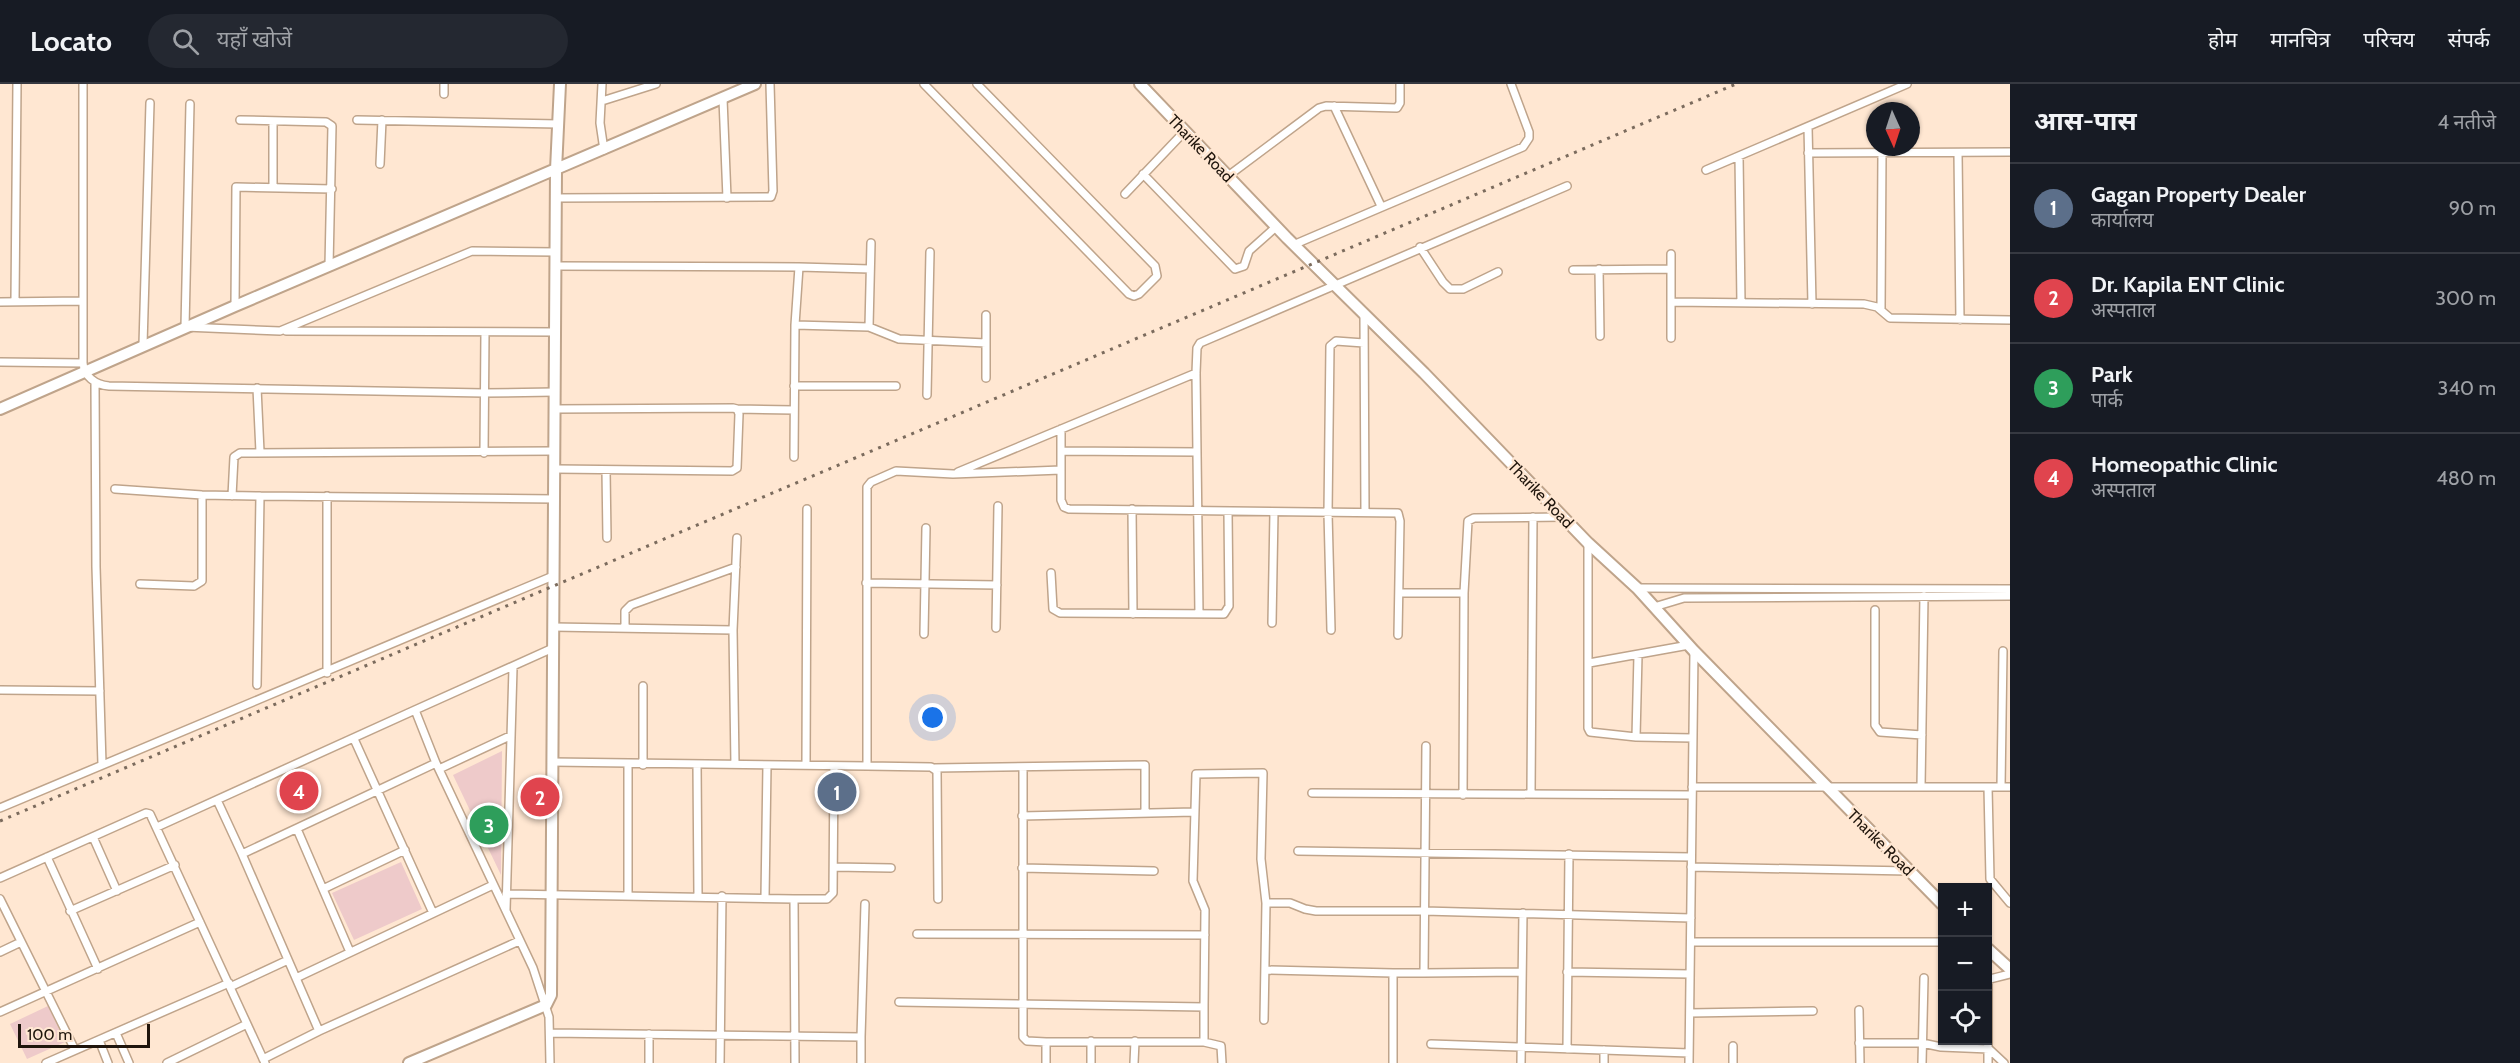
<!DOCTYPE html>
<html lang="hi">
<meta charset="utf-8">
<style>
:root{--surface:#171b24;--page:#242831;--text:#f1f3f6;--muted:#9ea1a6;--line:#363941;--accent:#0f766e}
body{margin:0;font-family:Cabin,"Noto Sans Devanagari",sans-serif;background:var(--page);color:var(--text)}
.controls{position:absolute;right:18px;bottom:18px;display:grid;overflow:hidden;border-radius:0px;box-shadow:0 2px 4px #0004}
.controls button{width:54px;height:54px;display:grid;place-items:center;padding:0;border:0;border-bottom:2px solid var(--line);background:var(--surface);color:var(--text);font:30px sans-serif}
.compass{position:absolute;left:1866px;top:18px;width:54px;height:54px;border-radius:50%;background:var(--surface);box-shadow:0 2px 4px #0004;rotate:177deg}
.scale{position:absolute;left:18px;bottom:15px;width:132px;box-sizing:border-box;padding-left:6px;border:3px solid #1f150c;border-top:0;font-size:16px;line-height:21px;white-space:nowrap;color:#1f150c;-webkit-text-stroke:4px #ffe7d2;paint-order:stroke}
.you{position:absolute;left:933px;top:634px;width:21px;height:21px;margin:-15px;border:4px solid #fff;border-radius:50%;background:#1a73e8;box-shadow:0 0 0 9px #1a73e833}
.badge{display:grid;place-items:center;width:39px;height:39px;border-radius:50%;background:var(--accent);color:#fff;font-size:20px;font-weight:700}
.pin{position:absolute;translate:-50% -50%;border:3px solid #fff;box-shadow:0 2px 6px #0006}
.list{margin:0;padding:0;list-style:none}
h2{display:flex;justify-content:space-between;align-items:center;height:78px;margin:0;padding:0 24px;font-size:26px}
h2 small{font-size:20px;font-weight:400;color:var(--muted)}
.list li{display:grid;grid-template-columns:39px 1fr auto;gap:18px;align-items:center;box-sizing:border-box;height:90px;padding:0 24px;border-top:2px solid var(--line)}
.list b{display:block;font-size:22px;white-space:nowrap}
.list p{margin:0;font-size:20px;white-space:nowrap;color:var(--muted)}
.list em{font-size:20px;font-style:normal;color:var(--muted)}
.icon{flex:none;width:33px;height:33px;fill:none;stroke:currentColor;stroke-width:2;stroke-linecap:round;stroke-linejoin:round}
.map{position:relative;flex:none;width:2010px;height:979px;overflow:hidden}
header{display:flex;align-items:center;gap:36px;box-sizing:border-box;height:84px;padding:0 30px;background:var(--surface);border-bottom:2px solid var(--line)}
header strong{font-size:28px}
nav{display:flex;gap:33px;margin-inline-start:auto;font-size:21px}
.search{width:420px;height:54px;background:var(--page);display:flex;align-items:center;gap:15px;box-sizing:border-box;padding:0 21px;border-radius:33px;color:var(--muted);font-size:22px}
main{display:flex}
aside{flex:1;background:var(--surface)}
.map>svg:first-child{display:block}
.green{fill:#eecaca}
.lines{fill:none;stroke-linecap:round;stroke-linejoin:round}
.street-casing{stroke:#bfa48b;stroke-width:10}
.secondary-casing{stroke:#bfa48b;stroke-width:14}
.street{stroke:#fff;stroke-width:7}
.secondary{stroke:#fff;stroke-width:10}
.rail{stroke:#7b6b5d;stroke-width:3;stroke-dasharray:3 6;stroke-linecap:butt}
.labels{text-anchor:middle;stroke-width:5;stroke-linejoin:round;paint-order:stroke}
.street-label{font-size:16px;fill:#1f150c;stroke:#ffe7d2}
</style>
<header>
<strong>Locato</strong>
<div class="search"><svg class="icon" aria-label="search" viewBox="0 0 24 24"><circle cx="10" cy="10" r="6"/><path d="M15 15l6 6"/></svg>यहाँ खोजें</div>
<nav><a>होम</a><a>मानचित्र</a><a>परिचय</a><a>संपर्क</a></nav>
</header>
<main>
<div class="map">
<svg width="2010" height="979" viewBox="0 0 2010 979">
<rect width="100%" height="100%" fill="#ffe7d2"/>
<path class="green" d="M502,667l-1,124 -48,-100z
M401,778l21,47 -68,31 -22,-47z
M48,922l17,36 -38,17 -17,-35z"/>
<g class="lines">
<defs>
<path id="street" d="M83,0v279c1,13 12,22 26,23l375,7 71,-1
M444,0v10
M602,0l-2,39 4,27
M924,0l205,210 5,2 5,-2 18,-18 -2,-10 -178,-182
M723,15l4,99
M602,17l54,-17
M190,20l-5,223 95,4 192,-80 84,1
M1334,22l47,100
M240,36l86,2 6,4 -3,140
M357,36l201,4
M1808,43l4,177
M1808,69l202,-1
M1958,69l2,167
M1739,72l2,147
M380,80l2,-44
M1706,86l201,-86
M1143,90l92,95 9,-3 5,-15 27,-24
M1228,92l91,-68 7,-2 71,2 3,-5v-19
M273,103v-66
M1125,110l60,-63
M556,114l215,-1 2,-6 -3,-107
M1293,161l230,-98 6,-9v-6l-18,-48
M1420,163l23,35 7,7h13l35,-17
M557,182l242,1
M1599,185l1,67
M1573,186l98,-1
M15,217l2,-217
M0,218l83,-1
M1671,218l193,2 13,3 13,11 120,2
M235,222l1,-119 96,2
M1881,225l1,-156
M1364,230l1,197
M986,231v63
M795,241l74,2 2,-84
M869,243l30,12 87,4
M286,247l270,1
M1671,254v-84
M143,261l7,-242
M0,278l83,1
M95,299l1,184 6,197
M794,302h102
M257,304l3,64
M927,311l3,-143
M556,325l177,-1 4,1 2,5 -2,54 -5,3 -176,-2
M737,325l57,1
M1061,345v71l3,7 5,2 329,4 2,8 -2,114
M1061,367l136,1
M484,369l1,-121
M794,373l1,-132 4,-58 71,2
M606,386l1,68
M958,388l238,-99
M115,405l87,6 58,1
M232,412l2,-39 6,-4 315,-2
M1132,425l1,105
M1588,459v185l2,4 46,5 57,1
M1051,489l2,36 7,4 164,1 5,-8 -1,-94
M866,499l131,2
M140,500l54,2 8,-5v-86
M1637,504l373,1
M1400,509h64
M1654,523l30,-9 326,-2
M1875,526v115l5,7 42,3
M1199,530l-3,-241 1,-25 3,-5 367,-157
M1272,539l2,-111
M553,543l180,3
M625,544v-17l6,-6 105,-38
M996,544l2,-122
M1331,546l-3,-117 2,-167 6,-5 28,2
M924,550l2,-106
M1589,579l100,-18
M327,589v-177
M257,601l3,-189 295,3
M643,602v79
M0,606l100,1
M415,626l138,-62
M1636,653l2,-82
M354,655l79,174
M552,678l315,4
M697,680l1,132
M735,680l-2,-134 4,-92
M806,681l1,-256
M1023,683v270l4,4 19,1h158l17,4 1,17
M935,684l210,-3v48
M439,685l71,-33
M1692,703h318
M1921,703l3,-191
M1988,703l2,92 20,24
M2001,703l2,-136
M1531,708l2,-275
M1312,709l380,2
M1463,711l1,-202 4,-72 6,-3 89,-1
M217,716l25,54
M0,724l553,-232
M1022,732l172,-4
M157,743l258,-117 21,53 97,205 16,49 1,46
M297,745l53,123
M93,753l24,54
M1298,767l393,6
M47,773l51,112
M834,783l57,1
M1691,783l218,4
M1022,784l132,3
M0,794l146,-65 4,1 115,249
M323,805l82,-39
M506,810l288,5 1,164
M628,812v-132
M765,813l2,-132
M0,815l75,151
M794,815h33l6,-6 1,-127
M938,815l-1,-128 -6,-4 -64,-1v-279l4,-5 25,-11 57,3 108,-4
M1266,819h24l15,6 11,2h108l267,7
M506,826l7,-242
M70,827l105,-46
M917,850l288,1
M1691,858h251
M0,868l21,-10
M1265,886l128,3
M1567,888l123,2
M1424,889l97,-1
M296,894l197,-93
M230,903l58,-27
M899,918l305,5v35
M1204,923l1,-97 -12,-29 3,-107 67,-1 -2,86 5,44 -2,117
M1859,926l1,53
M0,928l200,-90
M1690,929l123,-2
M319,947l200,-90
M116,949l13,30
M550,949l311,4 4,-133
M99,956l9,23
M1859,959h63l19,4 48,2 15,14
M1431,960l258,9
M1733,962v17
M1567,965l2,-195
M263,975l56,-28 -77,-177 194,-91
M46,979l183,-80
M167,979l80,-39
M649,979v-29
M720,979l2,-167
M861,979v-26
M1046,979v-21
M1091,979v-22
M1134,979l1,-22
M1393,979v-90h31l2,-227
M1521,979l2,-150
M1604,979v-13
M1689,979l5,-411
M1922,979l2,-85
M1988,979v-81l2,-3 20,-5"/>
<path id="secondary" d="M1140,0l147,154 137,135 164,170 49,45 57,63 248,253
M0,325l235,-103 520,-222
M1988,865l22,20
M409,979l137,-58 5,-10 5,-825 4,-86"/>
</defs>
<use href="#street" class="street-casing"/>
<use href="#secondary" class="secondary-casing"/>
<use href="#street" class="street"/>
<use href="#secondary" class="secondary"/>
<path class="rail" d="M0,737l1736,-737"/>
</g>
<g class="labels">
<g class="street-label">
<text transform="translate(1201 64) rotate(46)" y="6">Tharike Road</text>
<text transform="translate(1541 410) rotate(46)" y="6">Tharike Road</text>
<text transform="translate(1881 758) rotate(45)" y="6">Tharike Road</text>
</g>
</g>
</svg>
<div class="controls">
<button>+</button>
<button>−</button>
<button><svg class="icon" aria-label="locate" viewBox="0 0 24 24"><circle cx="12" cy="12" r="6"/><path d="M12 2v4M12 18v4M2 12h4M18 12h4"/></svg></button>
</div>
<svg class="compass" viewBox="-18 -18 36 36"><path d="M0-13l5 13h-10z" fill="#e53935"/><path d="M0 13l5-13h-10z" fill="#9ea1a6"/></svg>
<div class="scale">100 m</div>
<div class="you"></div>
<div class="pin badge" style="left:837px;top:708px;background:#5c6f8a">1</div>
<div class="pin badge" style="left:540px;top:713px;background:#e0444e">2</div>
<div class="pin badge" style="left:489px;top:741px;background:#2e9e5b">3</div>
<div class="pin badge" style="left:299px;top:707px;background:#e0444e">4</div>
</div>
<aside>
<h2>आस-पास<small>4 नतीजे</small></h2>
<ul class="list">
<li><span class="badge" style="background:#5c6f8a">1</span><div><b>Gagan Property Dealer</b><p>कार्यालय</p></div><em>90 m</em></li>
<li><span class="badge" style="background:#e0444e">2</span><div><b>Dr. Kapila ENT Clinic</b><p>अस्पताल</p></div><em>300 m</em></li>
<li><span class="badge" style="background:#2e9e5b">3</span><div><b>Park</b><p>पार्क</p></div><em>340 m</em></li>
<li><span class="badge" style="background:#e0444e">4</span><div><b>Homeopathic Clinic</b><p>अस्पताल</p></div><em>480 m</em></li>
</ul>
</aside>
</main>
